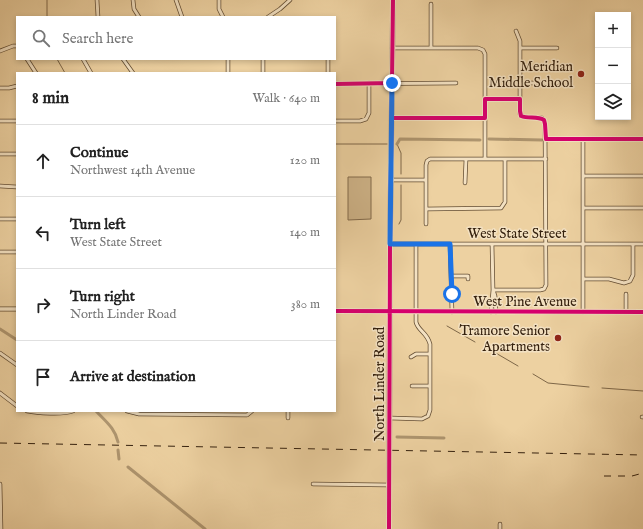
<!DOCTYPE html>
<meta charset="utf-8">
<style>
:root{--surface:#fff;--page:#f2f2f2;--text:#222;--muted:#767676;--line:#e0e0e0}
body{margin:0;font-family:"IM FELL English",serif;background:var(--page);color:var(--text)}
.controls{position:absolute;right:12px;top:12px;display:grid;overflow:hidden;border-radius:0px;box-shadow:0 2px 6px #0003}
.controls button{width:36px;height:36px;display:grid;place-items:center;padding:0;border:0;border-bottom:1px solid var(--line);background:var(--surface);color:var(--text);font:20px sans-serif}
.stop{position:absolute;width:12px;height:12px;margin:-9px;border:3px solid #1a73e8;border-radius:50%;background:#fff}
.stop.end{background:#1a73e8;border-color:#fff;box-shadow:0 1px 4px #0008}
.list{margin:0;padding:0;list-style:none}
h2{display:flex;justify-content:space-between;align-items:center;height:52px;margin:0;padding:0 16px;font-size:17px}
h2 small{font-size:13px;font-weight:400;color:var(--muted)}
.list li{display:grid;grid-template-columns:26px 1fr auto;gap:12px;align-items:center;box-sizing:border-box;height:72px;padding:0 16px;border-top:1px solid var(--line)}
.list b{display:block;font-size:15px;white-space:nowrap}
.list p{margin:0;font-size:13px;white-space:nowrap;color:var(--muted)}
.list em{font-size:13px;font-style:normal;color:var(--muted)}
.icon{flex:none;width:22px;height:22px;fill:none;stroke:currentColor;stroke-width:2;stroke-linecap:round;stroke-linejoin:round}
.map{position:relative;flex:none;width:643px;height:529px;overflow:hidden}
.search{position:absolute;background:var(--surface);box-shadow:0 2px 6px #0003;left:16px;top:16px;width:320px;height:44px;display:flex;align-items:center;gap:10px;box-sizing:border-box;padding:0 14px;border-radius:0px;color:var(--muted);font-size:15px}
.panel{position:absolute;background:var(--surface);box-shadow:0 2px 6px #0003;left:16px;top:72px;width:320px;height:340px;border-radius:0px}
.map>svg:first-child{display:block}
.green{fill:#ceb388;stroke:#826a4b}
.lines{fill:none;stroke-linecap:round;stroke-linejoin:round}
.stream{stroke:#7e6748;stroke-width:1}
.canal{stroke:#ae956f;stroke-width:3}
.minor-casing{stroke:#634d33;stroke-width:4.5}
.tertiary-casing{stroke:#634d33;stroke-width:5}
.secondary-casing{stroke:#35210e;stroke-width:5.5}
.minor{stroke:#f3e1c2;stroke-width:3}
.tertiary{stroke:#f3e1c2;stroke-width:3.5}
.secondary{stroke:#f3e1c2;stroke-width:4}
.rail{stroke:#35210e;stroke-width:1;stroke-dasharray:7 7;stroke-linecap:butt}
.cycleway-casing{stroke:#f3e1c2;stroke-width:6}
.cycleway{stroke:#d6006c;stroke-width:4}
.route{stroke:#1a73e8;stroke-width:5}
.poi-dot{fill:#8f2418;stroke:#f3e1c2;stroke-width:1.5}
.labels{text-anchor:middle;stroke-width:3;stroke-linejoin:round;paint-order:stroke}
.poi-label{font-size:14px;fill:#35210e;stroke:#f3e1c2;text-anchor:end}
.street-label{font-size:14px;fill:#35210e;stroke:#f3e1c2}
</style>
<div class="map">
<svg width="643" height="529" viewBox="0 0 643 529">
<rect width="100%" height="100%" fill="#edd1a1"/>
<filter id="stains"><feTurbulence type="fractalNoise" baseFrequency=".005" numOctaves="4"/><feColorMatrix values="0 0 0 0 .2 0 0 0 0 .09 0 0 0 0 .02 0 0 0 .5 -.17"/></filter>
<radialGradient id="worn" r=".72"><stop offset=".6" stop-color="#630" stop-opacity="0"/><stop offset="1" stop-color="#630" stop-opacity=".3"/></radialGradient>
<path class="green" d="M348,177h23v42l-23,1z"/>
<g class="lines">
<path class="stream" d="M47,17v-17
M57,59l8,14
M335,144h52
M397,144l4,9v21
M399,224l2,-4v-35
M447,326l28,16
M494,352l24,14
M533,374l15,9 41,4
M602,388l41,3"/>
<path class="canal" d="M489,139l53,1
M397,144l3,-5 80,1
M0,329l17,11
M96,411c9,10 19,17 22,31
M397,437l47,1
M118,450l1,9
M128,467l77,62"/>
<defs>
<path id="minor" d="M97,0l1,17
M133,0l1,9 5,8
M176,0l6,17
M219,0v9l4,8
M268,17l12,-8 10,-9
M392,48h86l5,2 2,4v105
M431,48v-44
M520,48h37
M0,51l13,-5h4
M27,59l9,14
M83,59l8,14
M123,59l10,14
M328,59v14
M228,73v-14
M263,73v-14
M520,83h37
M335,84l121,-1
M0,88h9l8,-2
M485,99h35
M392,118h93
M0,121h17
M335,121h25l6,-2 3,-6v-30
M546,139h97
M0,154h17
M583,176h60
M391,180h35
M465,183l1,-24
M0,186l17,1
M583,208h60
M426,209l75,-1 4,-6v-43
M0,219h17
M426,224v-59l1,-4 3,-2h116
M390,244h253
M450,244l2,68
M492,244l1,46h47l4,-1 2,-4 -1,-161 -1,-4 -2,-2c-8,-1 -17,2 -22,-4v-73l-4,-10
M0,252h17
M451,276h17v3
M583,279h26l15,4 6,-2 3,-6v-31
M491,312l2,-22 2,6 1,16
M583,312v-173
M626,312v-18
M0,353l17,12
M411,357l5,-3h14
M412,386h18
M0,393l17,13
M27,411c10,2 36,4 46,0
M127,411l12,3 108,1 5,-4
M642,417h1
M288,418v-7
M390,418l32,1 6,-3 2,-6v-66c-3,-12 -12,-13 -14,-22v-78
M0,484l1,45
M313,484l76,1
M500,529v-5"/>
<path id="tertiary" d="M0,309h17
M335,311l308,1"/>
<path id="secondary" d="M389,529l1,-285 3,-244"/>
</defs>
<use href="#minor" class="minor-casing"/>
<use href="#tertiary" class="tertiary-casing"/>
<use href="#secondary" class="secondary-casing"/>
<use href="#minor" class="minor"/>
<use href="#tertiary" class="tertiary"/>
<use href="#secondary" class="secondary"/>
<path class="rail" d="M0,443l643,12
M604,476h28l11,-3"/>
<defs>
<path id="cycleway" d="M335,84l57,-1
M392,118h93v-19h35v12l1,5c8,3 16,0 23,4l1,4 1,15h97
M335,311l308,1
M389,529l1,-285 3,-244"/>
</defs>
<use href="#cycleway" class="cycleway-casing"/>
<use href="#cycleway" class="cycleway"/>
</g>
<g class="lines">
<path class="route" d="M392,83l-2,161h60l2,50"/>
</g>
<g class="poi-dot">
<circle cx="581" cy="74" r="4"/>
<circle cx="558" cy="338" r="4"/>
</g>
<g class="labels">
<g class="poi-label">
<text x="573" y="71">Meridian<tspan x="573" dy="16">Middle School</tspan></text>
<text x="550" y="335">Tramore Senior<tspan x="550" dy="16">Apartments</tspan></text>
</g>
<g class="street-label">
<text x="517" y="238">West State Street</text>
<text x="525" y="306">West Pine Avenue</text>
<text transform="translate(379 384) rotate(-90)" y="5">North Linder Road</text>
</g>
</g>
<rect width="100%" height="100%" filter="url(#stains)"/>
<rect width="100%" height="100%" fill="url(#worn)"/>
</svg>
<div class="controls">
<button>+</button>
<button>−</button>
<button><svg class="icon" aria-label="layers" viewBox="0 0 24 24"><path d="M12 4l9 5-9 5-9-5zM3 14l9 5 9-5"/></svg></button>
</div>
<div class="stop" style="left:452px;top:294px"></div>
<div class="stop end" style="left:392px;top:83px"></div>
<div class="search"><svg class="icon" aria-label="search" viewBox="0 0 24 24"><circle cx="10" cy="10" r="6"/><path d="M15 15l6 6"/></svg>Search here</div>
<section class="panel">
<h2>8 min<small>Walk · 640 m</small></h2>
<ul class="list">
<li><svg class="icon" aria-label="ahead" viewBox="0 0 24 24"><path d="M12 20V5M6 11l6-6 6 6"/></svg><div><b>Continue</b><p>Northwest 14th Avenue</p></div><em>120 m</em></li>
<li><svg class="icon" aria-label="left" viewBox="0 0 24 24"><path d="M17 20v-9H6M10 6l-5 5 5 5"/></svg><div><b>Turn left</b><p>West State Street</p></div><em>140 m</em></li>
<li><svg class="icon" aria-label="right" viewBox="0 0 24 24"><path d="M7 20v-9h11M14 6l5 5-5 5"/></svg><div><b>Turn right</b><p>North Linder Road</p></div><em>380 m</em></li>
<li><svg class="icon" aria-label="arrive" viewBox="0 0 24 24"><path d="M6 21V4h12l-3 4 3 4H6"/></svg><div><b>Arrive at destination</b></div></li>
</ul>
</section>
</div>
